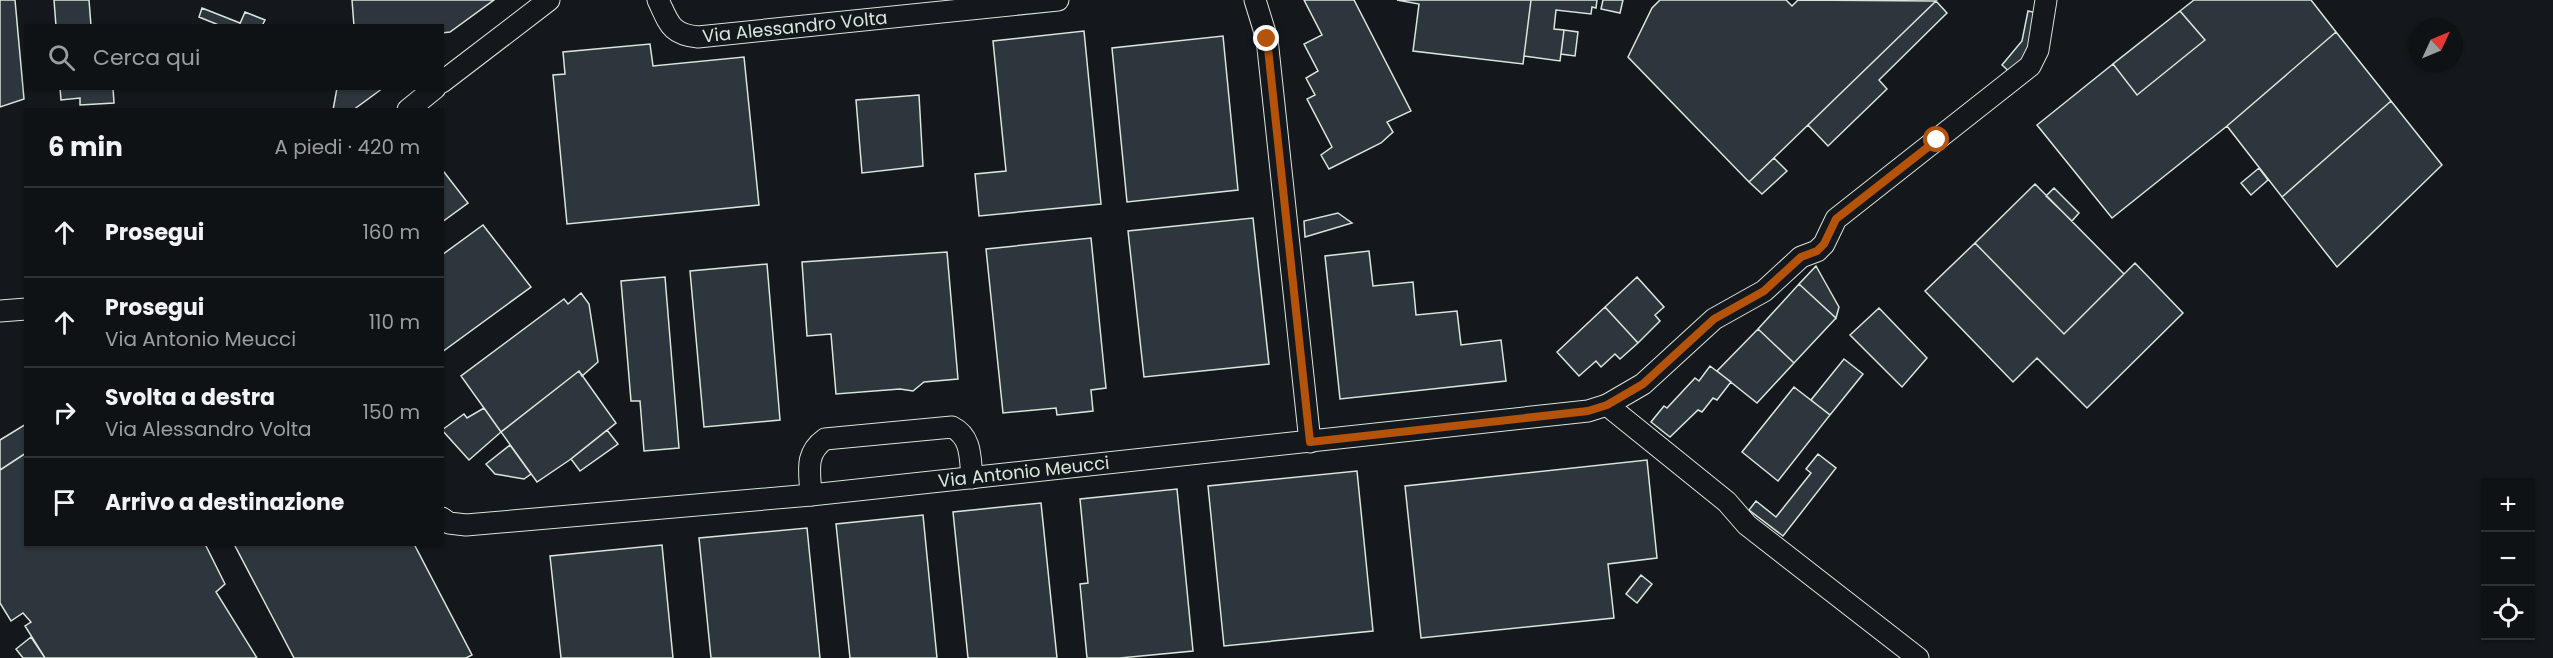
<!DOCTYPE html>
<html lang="it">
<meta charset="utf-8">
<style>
:root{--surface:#0f1215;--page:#1d2022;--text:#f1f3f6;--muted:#9b9ea0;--line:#2f3234}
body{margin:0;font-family:Poppins,sans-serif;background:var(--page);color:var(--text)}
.controls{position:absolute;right:18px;bottom:18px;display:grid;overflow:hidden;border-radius:0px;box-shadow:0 2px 4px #0004}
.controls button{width:54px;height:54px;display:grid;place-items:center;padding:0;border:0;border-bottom:2px solid var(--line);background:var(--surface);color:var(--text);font:30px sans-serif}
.compass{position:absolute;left:2409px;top:18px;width:54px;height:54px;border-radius:50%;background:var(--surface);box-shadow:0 2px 4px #0004;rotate:46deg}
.stop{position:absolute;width:18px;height:18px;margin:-14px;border:4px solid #b45309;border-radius:50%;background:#fff}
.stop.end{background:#b45309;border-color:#fff;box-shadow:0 2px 6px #0008}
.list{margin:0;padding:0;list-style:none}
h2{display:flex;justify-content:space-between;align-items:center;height:78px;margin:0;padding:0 24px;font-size:26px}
h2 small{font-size:20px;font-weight:400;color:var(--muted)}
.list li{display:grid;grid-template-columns:39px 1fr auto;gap:18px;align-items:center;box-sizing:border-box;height:90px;padding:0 24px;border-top:2px solid var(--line)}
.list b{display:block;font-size:22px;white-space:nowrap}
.list p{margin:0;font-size:20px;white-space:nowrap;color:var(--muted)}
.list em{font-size:20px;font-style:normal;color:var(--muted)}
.icon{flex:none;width:33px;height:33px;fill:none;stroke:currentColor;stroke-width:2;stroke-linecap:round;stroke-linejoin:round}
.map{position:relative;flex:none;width:2553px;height:658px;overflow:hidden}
.search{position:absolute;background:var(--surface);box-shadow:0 2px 4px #0004;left:24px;top:24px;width:420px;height:66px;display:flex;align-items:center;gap:15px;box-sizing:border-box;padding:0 21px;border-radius:0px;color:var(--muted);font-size:22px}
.panel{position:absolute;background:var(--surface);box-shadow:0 2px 4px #0004;left:24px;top:108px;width:420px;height:438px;border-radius:0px}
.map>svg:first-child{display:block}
.building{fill:#2c363c;stroke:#d8e6dc;stroke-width:1.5}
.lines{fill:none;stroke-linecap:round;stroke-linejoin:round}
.minor-casing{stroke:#d8e6dc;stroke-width:23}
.minor{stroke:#14181c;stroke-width:21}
.route{stroke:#b45309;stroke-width:8}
.labels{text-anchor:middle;stroke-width:4.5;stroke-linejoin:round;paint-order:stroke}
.street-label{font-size:18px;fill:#d8e6dc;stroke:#14181c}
</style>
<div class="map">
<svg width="2553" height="658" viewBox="0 0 2553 658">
<rect width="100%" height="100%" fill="#14181c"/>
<path class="building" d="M0,0h15l9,99 -24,8z
M54,0h35l2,26h-35z
M352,0h142l-44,32 -8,1v-7h-88z
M1304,0h50l57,111 -24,11 6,10 -12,11 -52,26 -8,-14 11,-8 -25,-48 8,-4 -9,-17 12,-7 -14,-27 18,-9z
M1397,0h134l-8,64 -110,-13 6,-47z
M1531,0h66l-1,8 -4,-1 -1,7 -35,-4 -2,19 10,1 -4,31 -36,-5z
M1603,0h20l-3,13 -19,-4z
M1660,0h126l6,6 6,-6 138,1 -187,181 -121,-125 24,-49z
M2194,0h117l25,32 -109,94 -115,92 -75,-93 76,-61 24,31 68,-55 -25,-29z
M1936,1l11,12 -68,67 8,9 -59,57 -20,-21z
M202,8l38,15 -1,3h-18l-22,-9z
M2028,11l10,2 -9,41 -17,20 -10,-9 20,-24z
M2180,11l25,29 -68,55 -24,-31z
M245,12l20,8 -3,6h-23z
M1564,30l14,2 -3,24 -14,-2z
M1084,31l17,173 -122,12 -4,-42 31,-3 -13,-130z
M2336,32l55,69 -109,96 -55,-71z
M1223,36l15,154 -111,12 -15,-154z
M650,44l3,22 91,-9 15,148 -192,19 -14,-149 12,-1 -2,-22z
M60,88h53l1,15 -34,2v-7l-19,2z
M337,88h46l-30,22h-20z
M919,95l4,71 -61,7 -6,-73z
M2391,101l51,64 -105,102 -55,-70z
M1774,158l13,13 -25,23 -13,-12z
M2259,168l9,12 -17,15 -10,-12z
M444,172l24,31 -26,19v-49z
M2035,184l89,90 -60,60 -89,-91z
M2054,188l25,25 -7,8 -26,-25z
M1338,213l14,10 -47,14 -1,-16z
M1253,218l16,146 -125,13 -16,-146z
M483,225l48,62 -89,65v-97z
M1091,238l15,150 -15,2 2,21 -36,4 -1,-7 -53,5 -17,-164z
M1975,243l89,91 71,-71 48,50 -96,95 -50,-50 -24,24 -88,-91z
M1369,251l4,35 40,-4 3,33 41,-4 4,34 40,-5 5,41 -166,18 -15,-143z
M947,252l11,127 -34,3 -11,9 -13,-2 -64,5 -5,-60 -24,2 -5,-74z
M767,264l13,156 -76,7 -14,-156z
M1816,266l23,41 -3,11 -37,-34z
M665,277l14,171 -35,3 -4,-50h-9l-10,-120z
M1637,277l27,30 -9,8 5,6 -22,22 -33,-36z
M1799,284l37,34 -42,45 -36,-34z
M581,293l8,11 9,58 -16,14 -3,-5 -78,61 -40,-56 103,-77 4,5z
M1605,307l33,36 -18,16 -5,-5 -14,13 -5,-6 -17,15 -22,-24z
M1879,308l48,50 -25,29 -52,-52z
M1758,329l36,34 -37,40 -40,-32z
M1844,359l19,15 -33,41 -19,-15z
M1710,366l21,16 -14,18 -4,-2 -11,14 -4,-2 -28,27 -19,-15 13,-16 3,2 28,-30 4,3z
M579,371l37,52 -45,36 -34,23 -36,-50z
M1794,387l36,28 -52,66 -36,-29z
M484,408l17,24 -32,28 -27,-30 22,-16 3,4z
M26,424v29l-26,17v-30z
M607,430l11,14 -38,27 -9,-12z
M510,445l21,29 -7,5 -29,-5 -9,-10z
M26,453v91h179l20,40 -9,8 41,66h-212l-20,-32 6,-4 -8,-9 -12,8 -11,-18v-133z
M1818,454l18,14 -53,68 -34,-26 7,-9 20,16 35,-44 -5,-4z
M1647,460l10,98 -49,6 6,54 -193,20 -16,-152z
M1357,471l16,160 -149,15 -16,-160z
M1177,489l16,162 -73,7h-33l-7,-74 8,-1 -8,-84z
M1041,503l16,155h-89l-15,-146z
M923,515l14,143h-87l-14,-134z
M807,528l13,130h-109l-12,-120z
M234,544h180l58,111 -6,3h-172z
M662,545l11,113h-112l-11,-102z
M1641,575l11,9 -15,19 -11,-9z
M31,637l14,21h-22l-7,-9z"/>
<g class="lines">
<defs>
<g id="minor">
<path id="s1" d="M658,0c11,23 12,34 40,37l360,-37"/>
<path d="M1255,0l12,39 43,403"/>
<path d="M442,82l107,-82"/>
<path d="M408,110l27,-22"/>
<path d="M0,311l26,-2"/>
<path d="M1607,405l120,97 20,23 171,133"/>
<path d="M811,495c-1,-23 -7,-41 14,-56l127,-12c20,10 18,31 20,51"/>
<path id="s2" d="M442,518l7,5 17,2 345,-30 777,-84 19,-6 36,-21 71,-65 50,-28 37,-34 16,-6 7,-7 12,-25 194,-153 8,-16 8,-50"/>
</g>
</defs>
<use href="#minor" class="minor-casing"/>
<use href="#minor" class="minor"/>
</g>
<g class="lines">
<path class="route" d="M1267,39l43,403 278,-31 19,-6 36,-21 71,-65 50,-28 37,-34 16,-6 7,-7 12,-25 101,-79"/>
</g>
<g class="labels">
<g class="street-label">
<text dy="6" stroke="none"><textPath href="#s1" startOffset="156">Via Alessandro Volta</textPath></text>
<text dy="6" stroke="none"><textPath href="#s2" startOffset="586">Via Antonio Meucci</textPath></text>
</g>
</g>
</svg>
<div class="controls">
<button>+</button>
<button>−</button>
<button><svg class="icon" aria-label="locate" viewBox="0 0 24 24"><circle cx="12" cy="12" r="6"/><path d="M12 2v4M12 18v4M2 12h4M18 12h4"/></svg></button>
</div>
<svg class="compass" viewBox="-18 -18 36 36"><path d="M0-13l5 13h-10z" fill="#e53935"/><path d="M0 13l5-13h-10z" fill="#9b9ea0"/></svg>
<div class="stop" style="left:1937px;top:140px"></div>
<div class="stop end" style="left:1267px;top:39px"></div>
<div class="search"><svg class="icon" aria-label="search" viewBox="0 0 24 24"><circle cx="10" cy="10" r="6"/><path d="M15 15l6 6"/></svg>Cerca qui</div>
<section class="panel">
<h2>6 min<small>A piedi · 420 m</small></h2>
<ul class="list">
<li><svg class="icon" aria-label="ahead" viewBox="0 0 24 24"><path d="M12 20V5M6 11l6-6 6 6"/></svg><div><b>Prosegui</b></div><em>160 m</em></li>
<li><svg class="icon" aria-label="ahead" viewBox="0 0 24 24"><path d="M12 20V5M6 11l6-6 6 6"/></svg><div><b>Prosegui</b><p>Via Antonio Meucci</p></div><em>110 m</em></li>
<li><svg class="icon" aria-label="right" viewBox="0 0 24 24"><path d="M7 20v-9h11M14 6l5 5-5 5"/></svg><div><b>Svolta a destra</b><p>Via Alessandro Volta</p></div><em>150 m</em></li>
<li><svg class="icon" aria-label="arrive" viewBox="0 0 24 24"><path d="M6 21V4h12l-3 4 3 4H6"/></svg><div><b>Arrivo a destinazione</b></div></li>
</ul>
</section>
</div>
